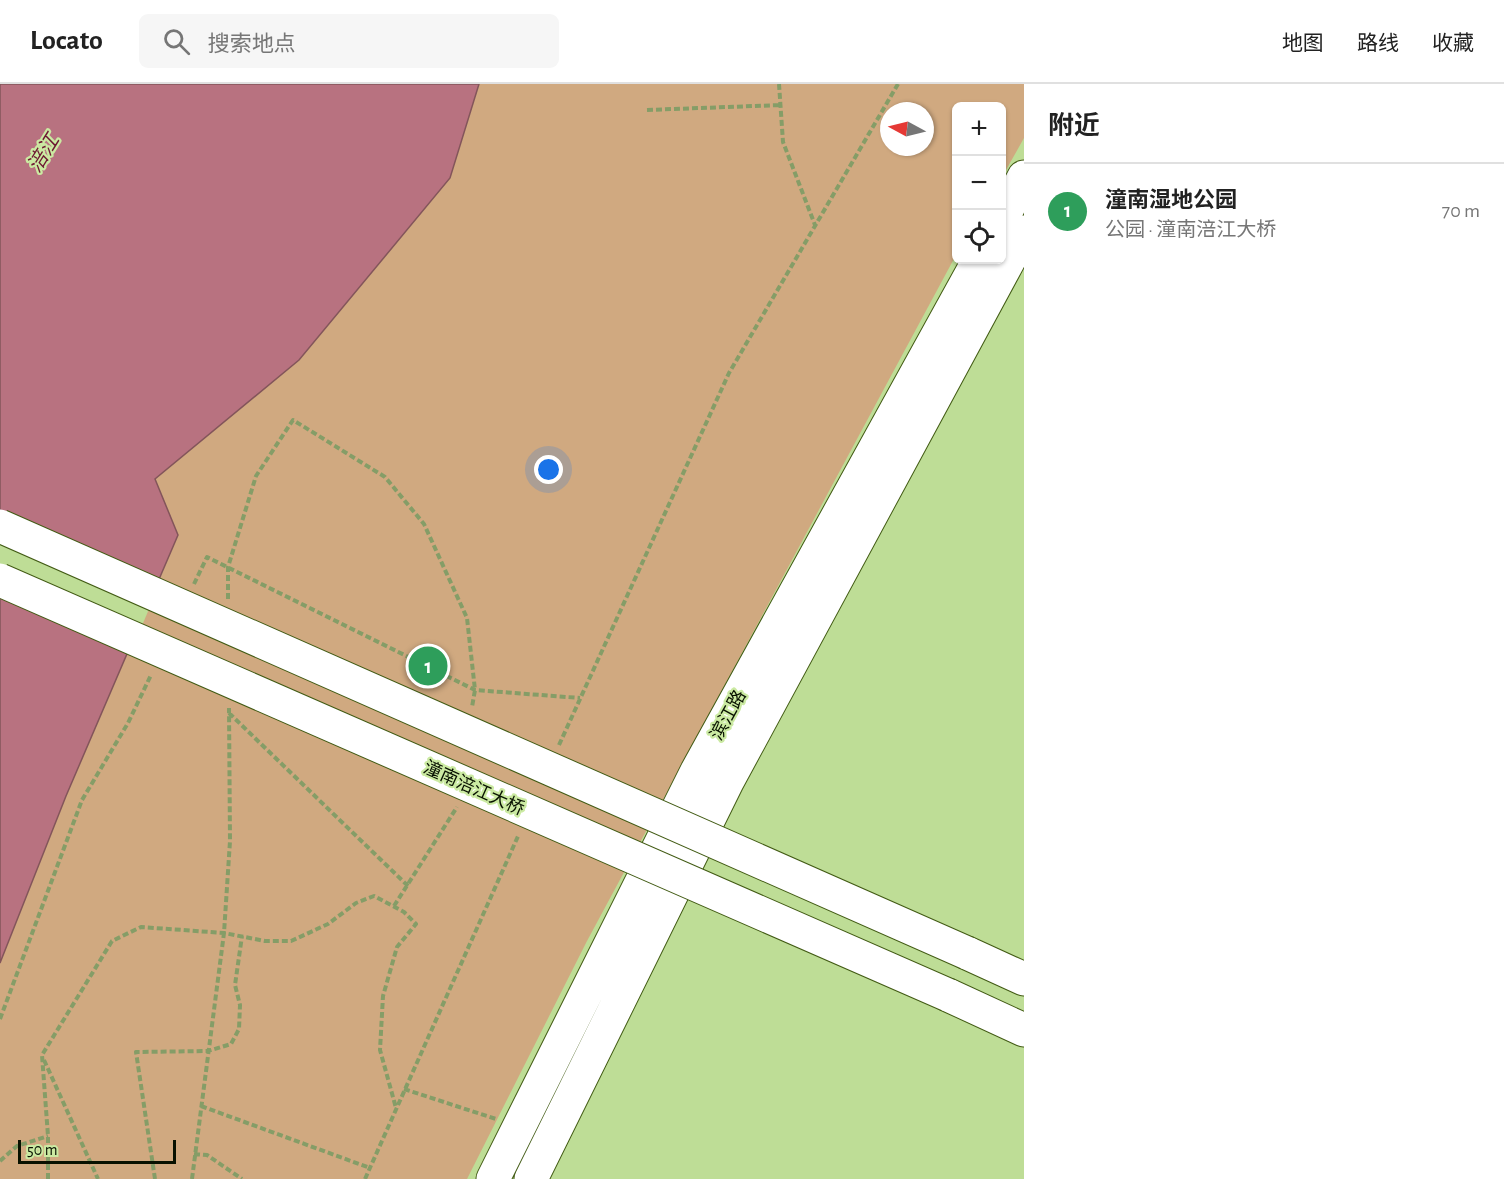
<!DOCTYPE html>
<html lang="zh">
<meta charset="utf-8">
<style>
:root{--surface:#fff;--page:#f6f6f6;--text:#222;--muted:#767676;--line:#e0e0e0;--accent:#1a73e8}
body{margin:0;font-family:"Alegreya Sans","Noto Sans SC",sans-serif;background:var(--page);color:var(--text)}
.controls{position:absolute;right:18px;top:18px;display:grid;overflow:hidden;border-radius:9px;box-shadow:0 2px 4px #0004}
.controls button{width:54px;height:54px;display:grid;place-items:center;padding:0;border:0;border-bottom:2px solid var(--line);background:var(--surface);color:var(--text);font:30px sans-serif}
.compass{position:absolute;left:880px;top:18px;width:54px;height:54px;border-radius:50%;background:var(--surface);box-shadow:0 2px 4px #0004;rotate:277deg}
.scale{position:absolute;left:18px;bottom:15px;width:158px;box-sizing:border-box;padding-left:6px;border:3px solid #081100;border-top:0;font-size:16px;line-height:21px;white-space:nowrap;color:#081100;-webkit-text-stroke:4px #cbeaa2;paint-order:stroke}
.you{position:absolute;left:549px;top:386px;width:21px;height:21px;margin:-15px;border:4px solid #fff;border-radius:50%;background:#1a73e8;box-shadow:0 0 0 9px #1a73e833}
.badge{display:grid;place-items:center;width:39px;height:39px;border-radius:50%;background:var(--accent);color:#fff;font-size:20px;font-weight:700}
.pin{position:absolute;translate:-50% -50%;border:3px solid #fff;box-shadow:0 2px 6px #0006}
.list{margin:0;padding:0;list-style:none}
h2{display:flex;justify-content:space-between;align-items:center;height:78px;margin:0;padding:0 24px;font-size:26px}
h2 small{font-size:20px;font-weight:400;color:var(--muted)}
.list li{display:grid;grid-template-columns:39px 1fr auto;gap:18px;align-items:center;box-sizing:border-box;height:96px;padding:0 24px;border-top:2px solid var(--line)}
.list b{display:block;font-size:22px;white-space:nowrap}
.list p{margin:0;font-size:20px;white-space:nowrap;color:var(--muted)}
.list em{font-size:20px;font-style:normal;color:var(--muted)}
.icon{flex:none;width:33px;height:33px;fill:none;stroke:currentColor;stroke-width:2;stroke-linecap:round;stroke-linejoin:round}
.map{position:relative;flex:none;width:1024px;height:1095px;overflow:hidden}
header{display:flex;align-items:center;gap:36px;box-sizing:border-box;height:84px;padding:0 30px;background:var(--surface);border-bottom:2px solid var(--line)}
header strong{font-size:28px}
nav{display:flex;gap:33px;margin-inline-start:auto;font-size:21px}
.search{width:420px;height:54px;background:var(--page);display:flex;align-items:center;gap:15px;box-sizing:border-box;padding:0 21px;border-radius:9px;color:var(--muted);font-size:22px}
main{display:flex}
aside{flex:1;background:var(--surface)}
.map>svg:first-child{display:block}
.green{fill:#d0a980;fill-rule:evenodd}
.water{fill:#b87280;stroke:#83555a;stroke-width:1.5}
.pier{fill:#bedd96}
.lines{fill:none;stroke-linecap:round;stroke-linejoin:round}
.secondary-casing{stroke:#425b14;stroke-width:35}
.primary-casing{stroke:#425b14;stroke-width:35}
.path{stroke:#859d67;stroke-width:4;stroke-dasharray:6 3;stroke-linecap:butt}
.secondary{stroke:#fff;stroke-width:33}
.primary{stroke:#fff;stroke-width:33}
.primary-bridge-casing{stroke:#425b14;stroke-width:35;stroke-linecap:butt}
.primary-bridge{stroke:#fff;stroke-width:33}
.labels{text-anchor:middle;stroke-width:4.5;stroke-linejoin:round;paint-order:stroke}
.street-label{font-size:18px;fill:#081100;stroke:#cbeaa2}
.water-label{font-size:20px;font-style:italic;fill:#6d1732;stroke:#cbeaa2}
</style>
<header>
<strong>Locato</strong>
<div class="search"><svg class="icon" aria-label="search" viewBox="0 0 24 24"><circle cx="10" cy="10" r="6"/><path d="M15 15l6 6"/></svg>搜索地点</div>
<nav><a>地图</a><a>路线</a><a>收藏</a></nav>
</header>
<main>
<div class="map">
<svg width="1024" height="1095" viewBox="0 0 1024 1095">
<rect width="100%" height="100%" fill="#bedd96"/>
<path class="green" d="M479,0h545v54l-22,39v-71h-46v149l-369,686 -120,238h-467v-216l66,-167 89,-317 144,-119 151,-182zM889,27h36v36h-36z"/>
<path class="water" d="M0,0h479l-29,94 -151,182 -144,119 23,56 -112,261 -66,167z"/>
<path class="pier" d="M0,428l160,71 -30,71 -130,-57z"/>
<g class="lines">
<defs>
<path id="secondary" d="M1002,135l22,-42
M493,1095l204,-408 282,-511
M531,1095l196,-397 297,-550"/>
<path id="primary" d="M967,869l57,26
M948,911l76,35"/>
</defs>
<use href="#secondary" class="secondary-casing"/>
<use href="#primary" class="primary-casing"/>
<path class="path" d="M779,0l4,58 32,83
M647,26l134,-5
M194,500l13,-27 268,133 105,8
M228,515v-32l28,-91 37,-56 92,57 39,47 43,94 8,72 -3,17
M229,629l179,173
M559,661l170,-372 169,-289
M394,822l63,-99
M0,935l82,-219 46,-77 23,-48
M44,976l54,119
M404,1005l92,30
M201,1022l169,62
M194,1070l13,1 35,24
M0,1077l17,-15 31,-10
M48,1095v-43l-6,-81 70,-114 29,-14 83,6 41,8h26l37,-17 28,-21 18,-7 30,16 12,12 -19,23 -14,49 -3,54 16,58
M155,1095l-19,-127 72,-1 23,-7 8,-15 1,-24 -5,-20 7,-49
M192,1095l32,-246 6,-92 -1,-133
M365,1095l154,-345"/>
<use href="#secondary" class="secondary"/>
<use href="#primary" class="primary"/>
<defs>
<path id="primary-bridge" d="M0,442l967,427
M0,496l948,415"/>
</defs>
<use href="#primary-bridge" class="primary-bridge-casing"/>
<use href="#primary-bridge" class="primary-bridge"/>
</g>
<g class="labels">
<g class="street-label">
<text transform="translate(728 631) rotate(-61)" y="6">滨江路</text>
<text transform="translate(474 704) rotate(24)" y="6">潼南涪江大桥</text>
</g>
<g class="water-label">
<text transform="translate(43 69) rotate(-58)" y="7">涪江</text>
</g>
</g>
</svg>
<div class="controls">
<button>+</button>
<button>−</button>
<button><svg class="icon" aria-label="locate" viewBox="0 0 24 24"><circle cx="12" cy="12" r="6"/><path d="M12 2v4M12 18v4M2 12h4M18 12h4"/></svg></button>
</div>
<svg class="compass" viewBox="-18 -18 36 36"><path d="M0-13l5 13h-10z" fill="#e53935"/><path d="M0 13l5-13h-10z" fill="#767676"/></svg>
<div class="scale">50 m</div>
<div class="you"></div>
<div class="pin badge" style="left:428px;top:582px;background:#2e9e5b">1</div>
</div>
<aside>
<h2>附近<small></small></h2>
<ul class="list">
<li><span class="badge" style="background:#2e9e5b">1</span><div><b>潼南湿地公园</b><p>公园 · 潼南涪江大桥</p></div><em>70 m</em></li>
</ul>
</aside>
</main>
